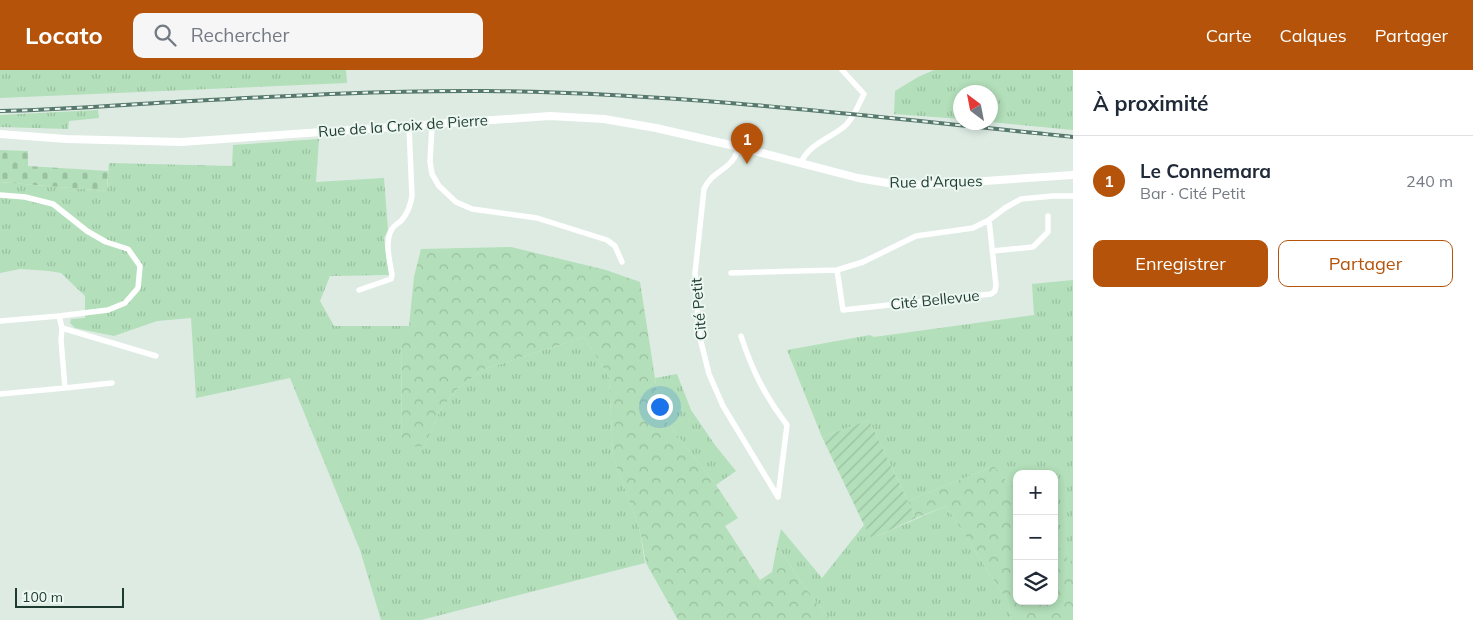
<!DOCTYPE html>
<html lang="fr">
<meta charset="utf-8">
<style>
:root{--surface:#fff;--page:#f6f6f7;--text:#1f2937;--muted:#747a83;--line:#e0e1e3;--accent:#b45309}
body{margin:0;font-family:Mulish,sans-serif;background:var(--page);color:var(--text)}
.controls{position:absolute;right:15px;bottom:15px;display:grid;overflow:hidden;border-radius:10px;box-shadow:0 2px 8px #0003}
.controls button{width:45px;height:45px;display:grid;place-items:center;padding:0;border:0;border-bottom:1px solid var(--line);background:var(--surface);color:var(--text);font:25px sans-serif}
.compass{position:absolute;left:953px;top:15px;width:45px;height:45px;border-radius:50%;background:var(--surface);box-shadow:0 2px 8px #0003;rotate:328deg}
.scale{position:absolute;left:15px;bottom:12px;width:109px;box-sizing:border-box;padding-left:5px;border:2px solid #1d3b30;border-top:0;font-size:14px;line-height:18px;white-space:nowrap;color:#1d3b30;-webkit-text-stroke:4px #edf7f1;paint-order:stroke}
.you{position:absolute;left:659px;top:336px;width:18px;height:18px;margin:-12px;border:4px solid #fff;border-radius:50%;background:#1a73e8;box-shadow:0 0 0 8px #1a73e833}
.badge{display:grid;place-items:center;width:32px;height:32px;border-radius:50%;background:var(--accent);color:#fff;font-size:16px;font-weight:700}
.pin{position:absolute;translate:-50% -41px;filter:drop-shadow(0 1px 2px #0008)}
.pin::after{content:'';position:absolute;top:26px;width:18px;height:15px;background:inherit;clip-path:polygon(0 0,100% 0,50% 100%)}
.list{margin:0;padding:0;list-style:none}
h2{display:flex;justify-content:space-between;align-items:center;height:65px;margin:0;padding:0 20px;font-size:21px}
h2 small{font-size:16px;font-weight:400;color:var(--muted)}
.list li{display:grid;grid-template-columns:32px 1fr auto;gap:15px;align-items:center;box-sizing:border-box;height:90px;padding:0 20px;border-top:1px solid var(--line)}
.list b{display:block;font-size:19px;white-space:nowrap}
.list p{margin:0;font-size:16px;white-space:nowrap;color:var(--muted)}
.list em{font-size:16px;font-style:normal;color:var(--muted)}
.actions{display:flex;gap:10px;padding:15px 20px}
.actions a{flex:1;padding:11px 0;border:1px solid var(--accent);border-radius:10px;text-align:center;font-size:18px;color:var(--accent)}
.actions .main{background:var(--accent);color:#fff}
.icon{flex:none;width:28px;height:28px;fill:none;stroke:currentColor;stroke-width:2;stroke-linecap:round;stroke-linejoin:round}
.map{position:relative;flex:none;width:1073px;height:550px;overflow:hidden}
header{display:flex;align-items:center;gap:30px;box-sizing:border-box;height:70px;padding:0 25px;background:var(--accent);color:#fff}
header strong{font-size:24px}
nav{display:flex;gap:28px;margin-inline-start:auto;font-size:18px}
.search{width:350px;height:45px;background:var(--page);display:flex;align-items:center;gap:12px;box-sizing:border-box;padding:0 18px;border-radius:10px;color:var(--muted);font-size:19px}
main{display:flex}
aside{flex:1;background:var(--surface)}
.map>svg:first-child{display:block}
.grass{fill:url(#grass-tufts)}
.forest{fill:url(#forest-crowns)}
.cemetery{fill:url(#cemetery-stones)}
.garden{fill:url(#garden-furrows)}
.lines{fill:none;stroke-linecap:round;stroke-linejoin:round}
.street{stroke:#fff;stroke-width:5.5}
.secondary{stroke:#fff;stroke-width:8}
.rail-casing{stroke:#57786c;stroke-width:4}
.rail{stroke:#edf7f1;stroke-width:2;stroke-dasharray:5.5;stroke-linecap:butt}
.labels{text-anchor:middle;stroke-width:4;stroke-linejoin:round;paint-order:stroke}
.street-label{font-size:15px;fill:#1d3b30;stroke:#edf7f1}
</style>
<header>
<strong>Locato</strong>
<div class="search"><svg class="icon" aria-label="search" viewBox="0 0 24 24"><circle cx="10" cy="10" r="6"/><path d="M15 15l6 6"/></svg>Rechercher</div>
<nav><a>Carte</a><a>Calques</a><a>Partager</a></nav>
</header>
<main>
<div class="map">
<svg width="1073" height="550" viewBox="0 0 1073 550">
<defs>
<pattern id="grass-tufts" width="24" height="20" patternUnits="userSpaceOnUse" patternTransform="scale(1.25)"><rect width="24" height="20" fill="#b3dfba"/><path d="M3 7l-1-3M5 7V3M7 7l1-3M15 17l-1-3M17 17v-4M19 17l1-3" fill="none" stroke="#9ac0a0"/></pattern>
<pattern id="forest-crowns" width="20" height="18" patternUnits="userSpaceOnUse" patternTransform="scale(1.25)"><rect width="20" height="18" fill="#b3dfba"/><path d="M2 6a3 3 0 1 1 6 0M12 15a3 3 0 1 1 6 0" fill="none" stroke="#9ac0a0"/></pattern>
<pattern id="cemetery-stones" width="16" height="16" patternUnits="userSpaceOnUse" patternTransform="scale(1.25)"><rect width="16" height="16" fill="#b3dfba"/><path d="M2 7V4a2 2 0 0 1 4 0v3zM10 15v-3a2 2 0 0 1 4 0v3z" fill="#9ac0a0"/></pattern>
<pattern id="garden-furrows" width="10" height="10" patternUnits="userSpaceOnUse" patternTransform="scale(1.25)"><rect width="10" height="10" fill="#b3dfba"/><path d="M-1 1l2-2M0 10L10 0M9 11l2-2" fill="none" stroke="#9ac0a0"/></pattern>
</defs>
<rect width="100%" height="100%" fill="#ddebe3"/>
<path class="grass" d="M0,0h346l1,13 -347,15z
M934,0h139v60l-82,-8v-30h-30l-1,27 -66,-5 1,-23 23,-14z
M98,40l1,8 -30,3 -1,8 -68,-2v-12z
M319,69l-3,43 68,-4 4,52 -4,8 5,37 -59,1 -10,25 14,25h68l-1,121 24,-1 14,-34 17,-22 26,-20 102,-33 25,40 4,80 26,70 6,36 -224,57h-40l-21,-70 -70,-172 -94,20 -5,-80 -34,3 -43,15 -39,-8 -5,-5 1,-4 14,-1v-22l-24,-23 -12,-2 -29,-2 -20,4v-91l107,9 2,-28 123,3 1,-21z
M1073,210v284l-1,1 -18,-23v-68h-37v20l-23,-28 -86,35 -39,-81 -47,17 -35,-87 83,-15 4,2 160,-22 -2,-31z
M677,304l14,36 24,35 21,26 -20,14 -49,-63 -8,-18 -4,-26z
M946,436l62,96 4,18h-182l-28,-37 -25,-37 4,-17 41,49 42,-53 7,11h6z"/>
<path class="forest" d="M511,177l95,23 34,12 19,122 8,18 49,63 22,33 -13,8 35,54 12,-8 5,-26 25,37 28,37h-152l-32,-57 -7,-36 -26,-70 -4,-80 -25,-40 -102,33 -26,20 -17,22 -14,34 -24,2 1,-122h7l5,-49 7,-28z
M994,396l23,28v107h37v-59l18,22h1v56h-61l-4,-18 -62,-96 -30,12 -8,-17z"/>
<path class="cemetery" d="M0,80l28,1v15l80,5 -1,20 -107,-9z"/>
<path class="garden" d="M869,350l47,98 -39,18 -6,1 -7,-12 -42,-88z"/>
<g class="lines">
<path class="street" d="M432,55l-2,37 2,12 7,12 17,16 16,7 65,9 70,22 8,6 7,16
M739,77c-2,5 -4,11 -8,15 -10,11 -20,12 -27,27l-9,84 4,61 10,40 14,32 55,91
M801,93c7,-19 31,-25 45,-38 9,-9 12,-20 18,-31l-22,-24
M0,125l25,2 28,7 34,27 19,11 22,7 12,17 -2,22 -13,15 -17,7 -49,6 -59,5
M992,181l41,-4 15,-15v-16
M837,200l6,40 148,-16 4,-3 1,-6 -7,-65
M731,203l106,-3 26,-8 53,-26 57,-8 16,-8 16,-12 16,-9 32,-3h20
M359,220l32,-11 1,-4c-2,-14 -8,-33 0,-46 2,-3 6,-6 9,-8 7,-8 9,-15 11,-25l-3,-69
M59,246l3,12 94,28
M741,266c11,34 24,60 46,89l-9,72
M65,318l47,-5
M0,324l65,-6 -4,-48 1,-12"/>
<path class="secondary" d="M0,64l66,5 115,3 369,-26 54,3 52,9 83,19 119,31 30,5 21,2 30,-1 134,-9"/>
<defs>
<path id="rail" d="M0,41c52,-1 104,-5 157,-8 109,-6 219,-13 329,-12 196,2 392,26 587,46"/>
</defs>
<use href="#rail" class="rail-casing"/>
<use href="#rail" class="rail"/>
</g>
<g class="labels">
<g class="street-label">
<text transform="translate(403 56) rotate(-4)" y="5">Rue de la Croix de Pierre</text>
<text transform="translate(936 112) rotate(-1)" y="5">Rue d'Arques</text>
<text transform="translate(935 230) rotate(-6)" y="5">Cité Bellevue</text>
<text transform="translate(699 239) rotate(-95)" y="5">Cité Petit</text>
</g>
</g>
</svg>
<div class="controls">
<button>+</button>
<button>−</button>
<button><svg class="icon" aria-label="layers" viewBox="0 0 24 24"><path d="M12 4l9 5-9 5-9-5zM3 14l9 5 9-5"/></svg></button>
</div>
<svg class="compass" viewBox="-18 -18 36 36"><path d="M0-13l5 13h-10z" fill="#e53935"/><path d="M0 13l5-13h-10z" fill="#747a83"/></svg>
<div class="scale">100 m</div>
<div class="you"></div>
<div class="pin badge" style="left:747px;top:94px">1</div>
</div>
<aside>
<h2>À proximité<small></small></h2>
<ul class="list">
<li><span class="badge">1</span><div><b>Le Connemara</b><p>Bar · Cité Petit</p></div><em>240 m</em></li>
</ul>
<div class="actions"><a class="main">Enregistrer</a><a>Partager</a></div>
</aside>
</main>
